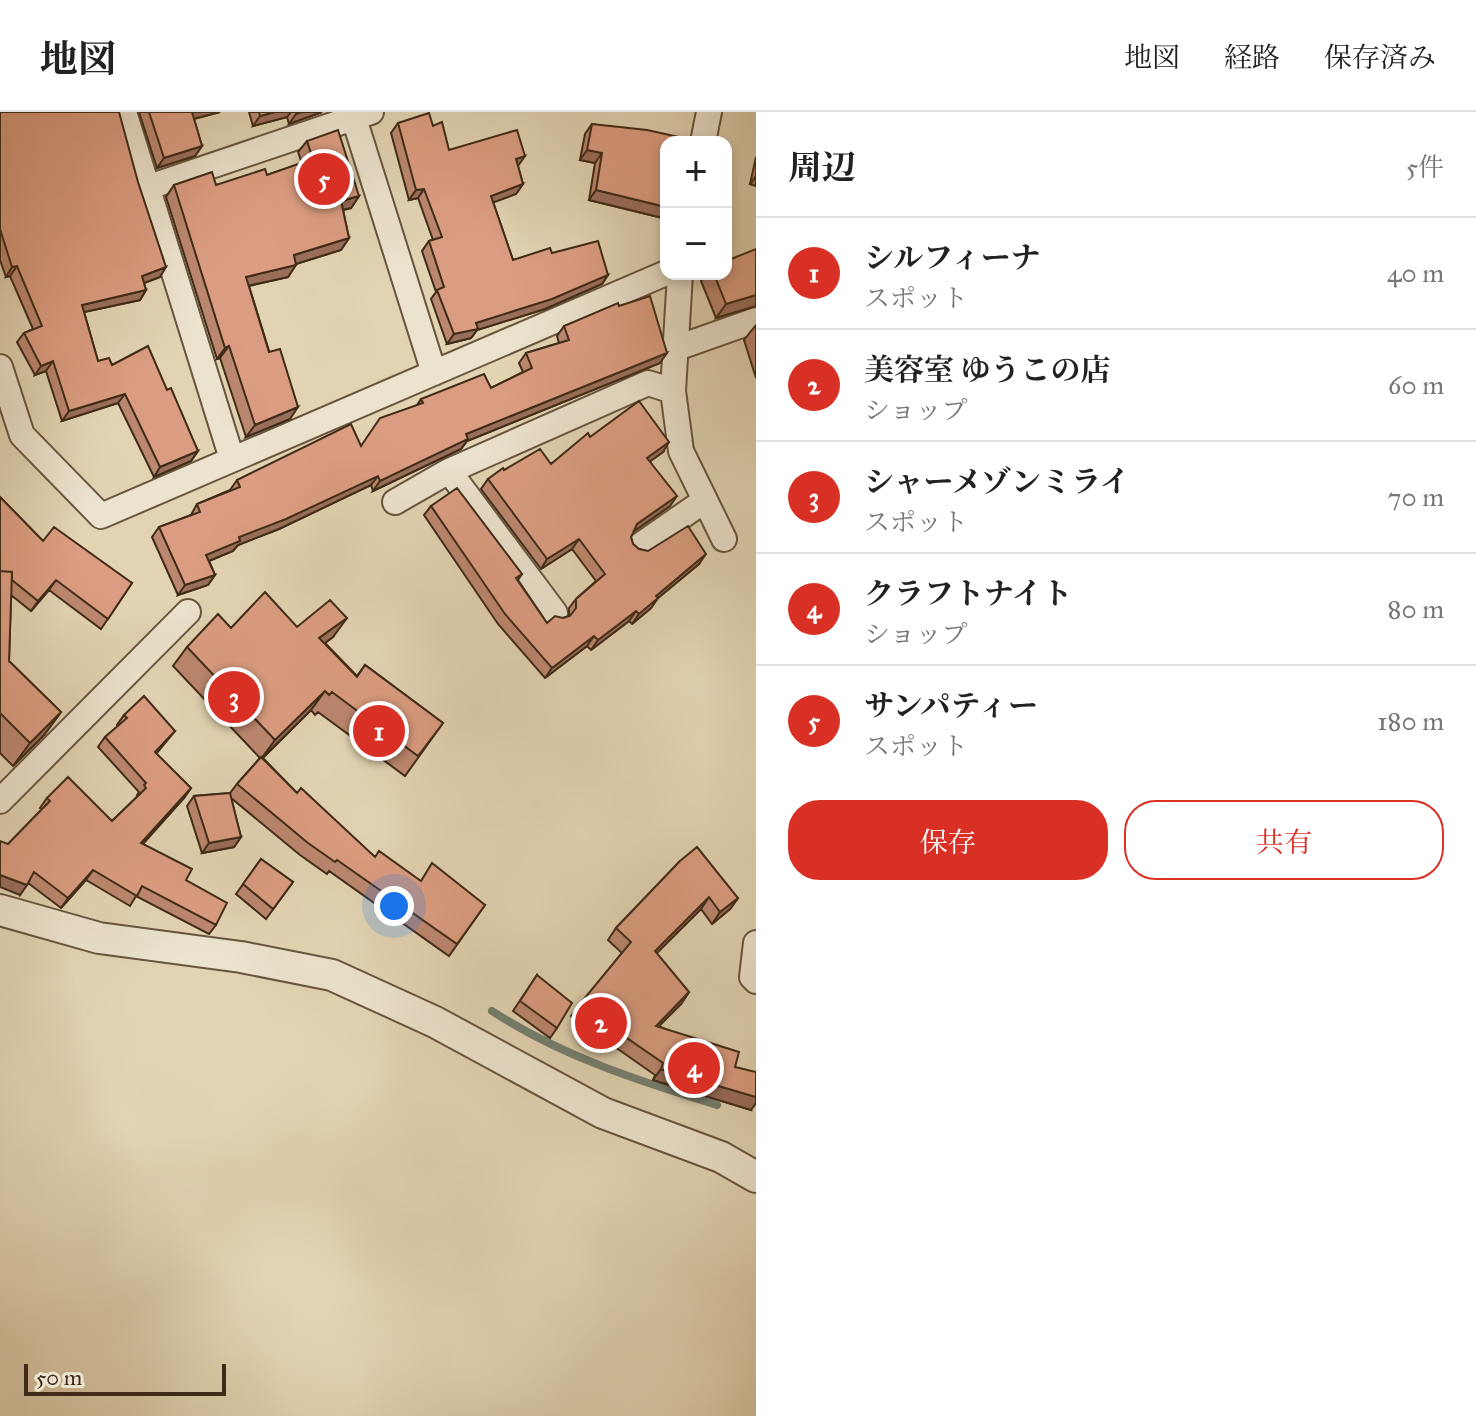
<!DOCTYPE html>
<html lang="ja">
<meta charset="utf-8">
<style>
:root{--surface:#fff;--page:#f2f2f2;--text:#222;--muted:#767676;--line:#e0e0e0;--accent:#d93025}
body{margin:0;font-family:"IM FELL Great Primer","Noto Serif JP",serif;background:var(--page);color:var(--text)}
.controls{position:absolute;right:24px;top:24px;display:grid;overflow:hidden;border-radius:16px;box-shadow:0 4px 12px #0003}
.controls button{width:72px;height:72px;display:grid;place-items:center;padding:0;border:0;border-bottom:2px solid var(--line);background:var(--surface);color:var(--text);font:40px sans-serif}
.scale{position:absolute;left:24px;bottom:20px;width:202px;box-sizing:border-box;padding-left:8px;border:4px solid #3f2b17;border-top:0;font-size:22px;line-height:28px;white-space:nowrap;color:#3f2b17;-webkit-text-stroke:6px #ece3ce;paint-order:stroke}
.you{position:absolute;left:394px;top:794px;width:28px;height:28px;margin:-20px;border:6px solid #fff;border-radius:50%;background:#1a73e8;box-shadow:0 0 0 12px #1a73e833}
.badge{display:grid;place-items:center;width:52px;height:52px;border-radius:50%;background:var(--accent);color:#fff;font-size:26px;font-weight:700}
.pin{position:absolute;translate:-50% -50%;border:4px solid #fff;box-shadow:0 2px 8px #0006}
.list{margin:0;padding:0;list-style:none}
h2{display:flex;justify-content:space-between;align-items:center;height:104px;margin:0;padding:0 32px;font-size:34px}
h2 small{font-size:26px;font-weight:400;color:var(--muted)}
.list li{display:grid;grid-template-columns:52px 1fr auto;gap:24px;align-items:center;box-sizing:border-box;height:112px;padding:0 32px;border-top:2px solid var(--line)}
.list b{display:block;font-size:30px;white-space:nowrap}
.list p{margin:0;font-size:26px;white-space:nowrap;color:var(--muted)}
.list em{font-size:26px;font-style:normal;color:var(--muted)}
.actions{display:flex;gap:16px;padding:24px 32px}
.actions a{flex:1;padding:18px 0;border:2px solid var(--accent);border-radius:32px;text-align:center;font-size:28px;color:var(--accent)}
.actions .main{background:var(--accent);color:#fff}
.map{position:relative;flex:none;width:756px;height:1304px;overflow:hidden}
header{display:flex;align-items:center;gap:48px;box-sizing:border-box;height:112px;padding:0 40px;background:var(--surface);border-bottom:2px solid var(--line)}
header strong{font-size:38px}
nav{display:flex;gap:44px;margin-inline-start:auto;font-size:28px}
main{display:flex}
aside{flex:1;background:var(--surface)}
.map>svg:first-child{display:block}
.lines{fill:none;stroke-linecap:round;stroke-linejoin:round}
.stream{stroke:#738070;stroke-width:8}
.minor-casing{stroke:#68553e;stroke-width:28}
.tertiary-casing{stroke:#68553e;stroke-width:34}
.minor{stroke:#ece3ce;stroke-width:24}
.tertiary{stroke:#ece3ce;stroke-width:30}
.wall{fill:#bc876f;stroke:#3f2b17;stroke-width:2}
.shaded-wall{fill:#996e5a;stroke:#3f2b17;stroke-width:2}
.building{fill:#db9d81;stroke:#3f2b17;stroke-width:2}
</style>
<header>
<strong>地図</strong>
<nav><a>地図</a><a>経路</a><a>保存済み</a></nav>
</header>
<main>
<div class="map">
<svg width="756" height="1304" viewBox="0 0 756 1304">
<rect width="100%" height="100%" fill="#e2d4b3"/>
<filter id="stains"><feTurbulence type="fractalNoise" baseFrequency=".0025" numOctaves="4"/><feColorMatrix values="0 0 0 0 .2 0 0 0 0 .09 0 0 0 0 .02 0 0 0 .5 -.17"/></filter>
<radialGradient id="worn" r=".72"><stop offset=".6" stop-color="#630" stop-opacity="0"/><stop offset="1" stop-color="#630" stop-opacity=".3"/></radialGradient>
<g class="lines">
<path class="stream" d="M492,899c69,45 147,70 225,94"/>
<defs>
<path id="minor" d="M124,0l108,347
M352,0l82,261
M703,30l6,-30
M146,76l225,-76
M680,162l-7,117 8,60 43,88
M674,237l82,-29
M0,255l22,68 79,81 565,-243
M449,359l106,142
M395,390l54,-31 199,-88 25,8
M639,434l65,-45
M0,689l188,-189
M756,831l-4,34 4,4"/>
<path id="tertiary" d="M0,798l99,28 142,19 91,18 103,47 168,91 118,44 35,20"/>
</defs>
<use href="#minor" class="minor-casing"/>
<use href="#tertiary" class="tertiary-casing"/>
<use href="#minor" class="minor"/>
<use href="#tertiary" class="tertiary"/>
</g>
<path class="wall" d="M0,0l160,165 -16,6 2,7 -6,10 -56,12 14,49 14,4 55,25 31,61 -7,10 -37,16 -36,-74 -56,18 -16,-50 -11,4 -18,-33 7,-9 9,-4 -23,-53 -4,1 -6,-17z
M139,0h81l-26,7 8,27 -7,10 -38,12z
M249,0h73l-33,12 -2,-7 -34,9z
M398,11l35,3 16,24 69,16 5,18 -7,10 -23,8 20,58 39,-7 56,22 -6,9 -57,25 -68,21 -6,8 -24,6 -16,-45 5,-7 -14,-41 7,-10 4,-1 -15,-42 -9,2 -18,-67z
M592,12l74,18v72l-3,4 -74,-18 6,-37 -15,-3 5,-26z
M307,29l52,55 -8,12 -8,2 6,28 -8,12 -45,14 -8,13 -39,9 41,133 -44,18 -26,-79 -3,1 -51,-162 8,-12h42l51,-10 35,-12 -4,-11z
M756,45v29l-6,-2z
M706,162h20l30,32 -40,12 -15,-37z
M619,194l41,57 -193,78 -6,8 -88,42 -2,-6 -92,44 -41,16 -5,6 -24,10 6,14 -7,10 -30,10 -26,-58 7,-10 32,-12 6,-11 33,-14 7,-10 124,-34 56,-41 4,-6 70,-11 32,-16 -4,-9 7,-10 33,-10 -2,-7 7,-10z
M756,213v53l-12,-38z
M590,325l73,15 -13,9 20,45 -37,26 -2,5 2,7 6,5 60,15 -41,34 -7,10 -19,16 -3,-3 -38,29 -4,-4 -42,32 -47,-54 -74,-109 7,-9 91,68 -4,6 29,43 22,-7v-8l7,-9 20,-18 -24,-32 -31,20 -60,-80 7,-10 16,-9 47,-6z
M0,385l43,44 89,42 -31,46 -52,-39 -18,21 -20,-16 -2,66 52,51 -17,23 -31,31 -13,-13z
M297,515l36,10 -8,6 32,33 8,-11 78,58 -38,53 -87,-64 -3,3 -4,-5 -48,48 34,35 78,64 45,24 65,24 -36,51 -120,-85 -2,3 -27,-19 -69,-57 10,39 -7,10 -32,6 -15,-47 7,-10 36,-3 7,-9 23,-26 -87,-92 14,-19 44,-19z
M124,603l51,16 -19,23 35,34 -7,10 -41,46 43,36 30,45 -7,9 -73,-38 -6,10 -44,-26 -25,28 -33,-25 -8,12 -12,-51 34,-35 -2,-1 7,-10 65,23 26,-25 -1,-1 2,-3 -41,-45 7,-10 13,-11 -1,-1z
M261,747l32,23 -27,37 -30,-25z
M680,749l58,37 -8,11 -18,15 -11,-15 -45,44 33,39 -8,12 -22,22 76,41 16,43 -98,-30 2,-5 -84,-59 51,-63 -14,-13 8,-12z
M537,863l20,53 -7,10 -37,-27z"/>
<path class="shaded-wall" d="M191,0h29l-35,9z
M275,0h16l-4,5 -34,9 7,-10z
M302,0h20l-33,12 7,-10z
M202,34l-7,10 -38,12 7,-10z
M587,38l15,3 -7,10 -15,-3z
M525,44l-7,10 -2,-7z
M756,64v10l-6,-2z
M523,72l-7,10 -32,12 7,-10z
M424,77l-6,9 -9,2 7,-10z
M596,78l70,17v7l-3,4 -74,-18z
M359,84l-8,12 -18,4 8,-11z
M349,126l-8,12 -55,17 8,-12z
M296,153l-8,12 -50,11 8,-11z
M17,154l-7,10 -4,1 6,-10z
M166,155l-6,10 -24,9 6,-10z
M608,163l-6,9 -57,25 -68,21 -6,8 -24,6 7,-10 22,-11z
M146,178l-6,10 -65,14 7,-9z
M756,183v11l-40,12 10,-14z
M229,234l-9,12 -3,1 8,-11z
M667,241l-7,10 -193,78 -6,8 -88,42 7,-10 86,-47z
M53,249l-7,10 -11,4 6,-9z
M125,282l-7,9 -56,18 7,-10z
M298,295l-8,12 -44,18 9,-12z
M669,330l-6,10 -22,16 6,-10z
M198,339l-7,10 -37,16 6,-10z
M378,364l-7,9 -92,44 -41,16 -5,6 -34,14 7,-10 33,-18z
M677,384l-7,10 -40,28 7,-10z
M579,427l-7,10 -31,20 6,-10z
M706,442l-7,10 -47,39 6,-5 -7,10 -19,16 7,-10 17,-18z
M215,463l-7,10 -30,10 7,-10z
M56,468l-7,10 -18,21 7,-10z
M636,499l-7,10 -38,29 7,-10z
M347,506l-14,19 -27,20 13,-19z
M594,524l-7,10 -42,32 7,-10z
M325,579l-14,19 -50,49 14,-19z
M61,600l-17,23 -31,31 17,-23z
M191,676l-7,10 -50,55 7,-10z
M241,725l-7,10 -32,6 7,-10z
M93,758l-7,10 -25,28 7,-10z
M0,763l27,10 -7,10 -20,-8z
M709,785l-8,12 -54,54 8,-12z
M738,786l-8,11 -18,15 8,-12z
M689,880l-8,12 -33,33 8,-11z
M661,957l95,28v6l-5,7 -98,-30z"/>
<path class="building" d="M0,0h119l19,70 28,85 -24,9 4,14 -64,15 16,56 11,-3 3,7 36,-19 19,44 4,-2 27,63 -38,16 -35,-73 -56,17 -16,-50 -12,5 -17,-33 18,-7 -25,-60 -5,1 -12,-38z
M149,0h43l10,34 -38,12z
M259,0h16l-15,4z
M429,1l4,13 9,-4 7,28 68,-20 8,26 -9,3 7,25 -32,12 22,64 37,-12 2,5 46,-12 10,34 -56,24 -76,24 2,6 -24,5 -17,-44 7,-3 -15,-46 13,-4 -18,-48 -8,1 -18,-67z
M592,12l55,6 41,9v3h-22v65l-70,-17 6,-37 -15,-3z
M338,18l21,66 -18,5 8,37 -55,17 2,10 -50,12 23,75 11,-3 18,58 -43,18 -26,-79 -4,2 -51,-163 38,-13 4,13 49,-16 2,6 46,-16 -6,-18z
M756,137v46l-30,9 -12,-30h12v-13z
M650,184l17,57 -201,81 2,5 -88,42 -2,-5 -92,43 -47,18 1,4 -34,14 9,20 -30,10 -26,-58 41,-15 -3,-8 43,-17 -3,-7 114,-56 10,22 19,-28 43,-15 -2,-4 63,-25 7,14 41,-20 -6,-15 43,-13 -5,-14 54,-23 1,3z
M639,289l30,41 -22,16 30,38 -40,28 -6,13 2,7 6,5 9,2 40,-25 18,28 -50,42 2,2 -19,16 -3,-3 -38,29 -4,-4 -42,32 -47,-54 -74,-108 26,-18 65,86 -6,4 31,45 8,-7 8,2 7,-2 6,-8v-9l29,-25 -26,-35 -32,20 -59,-80 15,-11 1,2 36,-21 11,15 37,-31 2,4z
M0,385l43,44 11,-14 78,56 -24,36 -52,-39 -18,21 -26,-21v-8l-12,-1z
M0,459l12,1 -3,89 52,51 -31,31 -30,-30z
M265,480l32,35 33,-27 17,18 -28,20 38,39 8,-12 78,58 -25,33 -86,-64 -3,3 -4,-4 -50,49 -88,-93 31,-33 13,14z
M144,584l31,35 -20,21 36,36 -50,55 51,26 -6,11 41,23 -11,22 -74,-39 -5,10 -44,-26 -25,28 -34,-26 -7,13 -27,-10v-34l8,3 42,-43 -3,-3 21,-21 44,44 34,-33 -2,-3 2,-2 -41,-46 22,-19 -3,-3z
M261,645l36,36 4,-5 74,69 4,-6 42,30 11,-18 53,42 -28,39 -120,-84 -2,2 -27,-19 -71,-59z
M230,681l11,44 -32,6 -15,-47z
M697,735l41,51 -18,14 -11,-15 -54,54 34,41 -33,34 83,26 -4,15 21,5v25l-95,-28 2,-6 -84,-58 52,-63 -15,-14 64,-67z
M261,747l32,23 -20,27 -30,-25z
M537,863l35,28 -15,25 -37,-27z"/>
<rect width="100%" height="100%" filter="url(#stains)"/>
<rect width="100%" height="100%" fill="url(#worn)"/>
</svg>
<div class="controls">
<button>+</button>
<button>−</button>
</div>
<div class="scale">50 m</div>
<div class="you"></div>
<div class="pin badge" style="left:379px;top:619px">1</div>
<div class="pin badge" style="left:601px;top:911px">2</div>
<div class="pin badge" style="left:234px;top:585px">3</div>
<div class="pin badge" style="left:694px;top:956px">4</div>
<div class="pin badge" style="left:324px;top:67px">5</div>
</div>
<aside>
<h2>周辺<small>5件</small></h2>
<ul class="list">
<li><span class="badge">1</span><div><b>シルフィーナ</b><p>スポット</p></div><em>40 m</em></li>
<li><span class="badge">2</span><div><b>美容室 ゆうこの店</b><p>ショップ</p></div><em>60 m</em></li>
<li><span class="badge">3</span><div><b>シャーメゾンミライ</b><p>スポット</p></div><em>70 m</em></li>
<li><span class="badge">4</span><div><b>クラフトナイト</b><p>ショップ</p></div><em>80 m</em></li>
<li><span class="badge">5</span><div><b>サンパティー</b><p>スポット</p></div><em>180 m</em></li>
</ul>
<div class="actions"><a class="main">保存</a><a>共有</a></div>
</aside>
</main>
